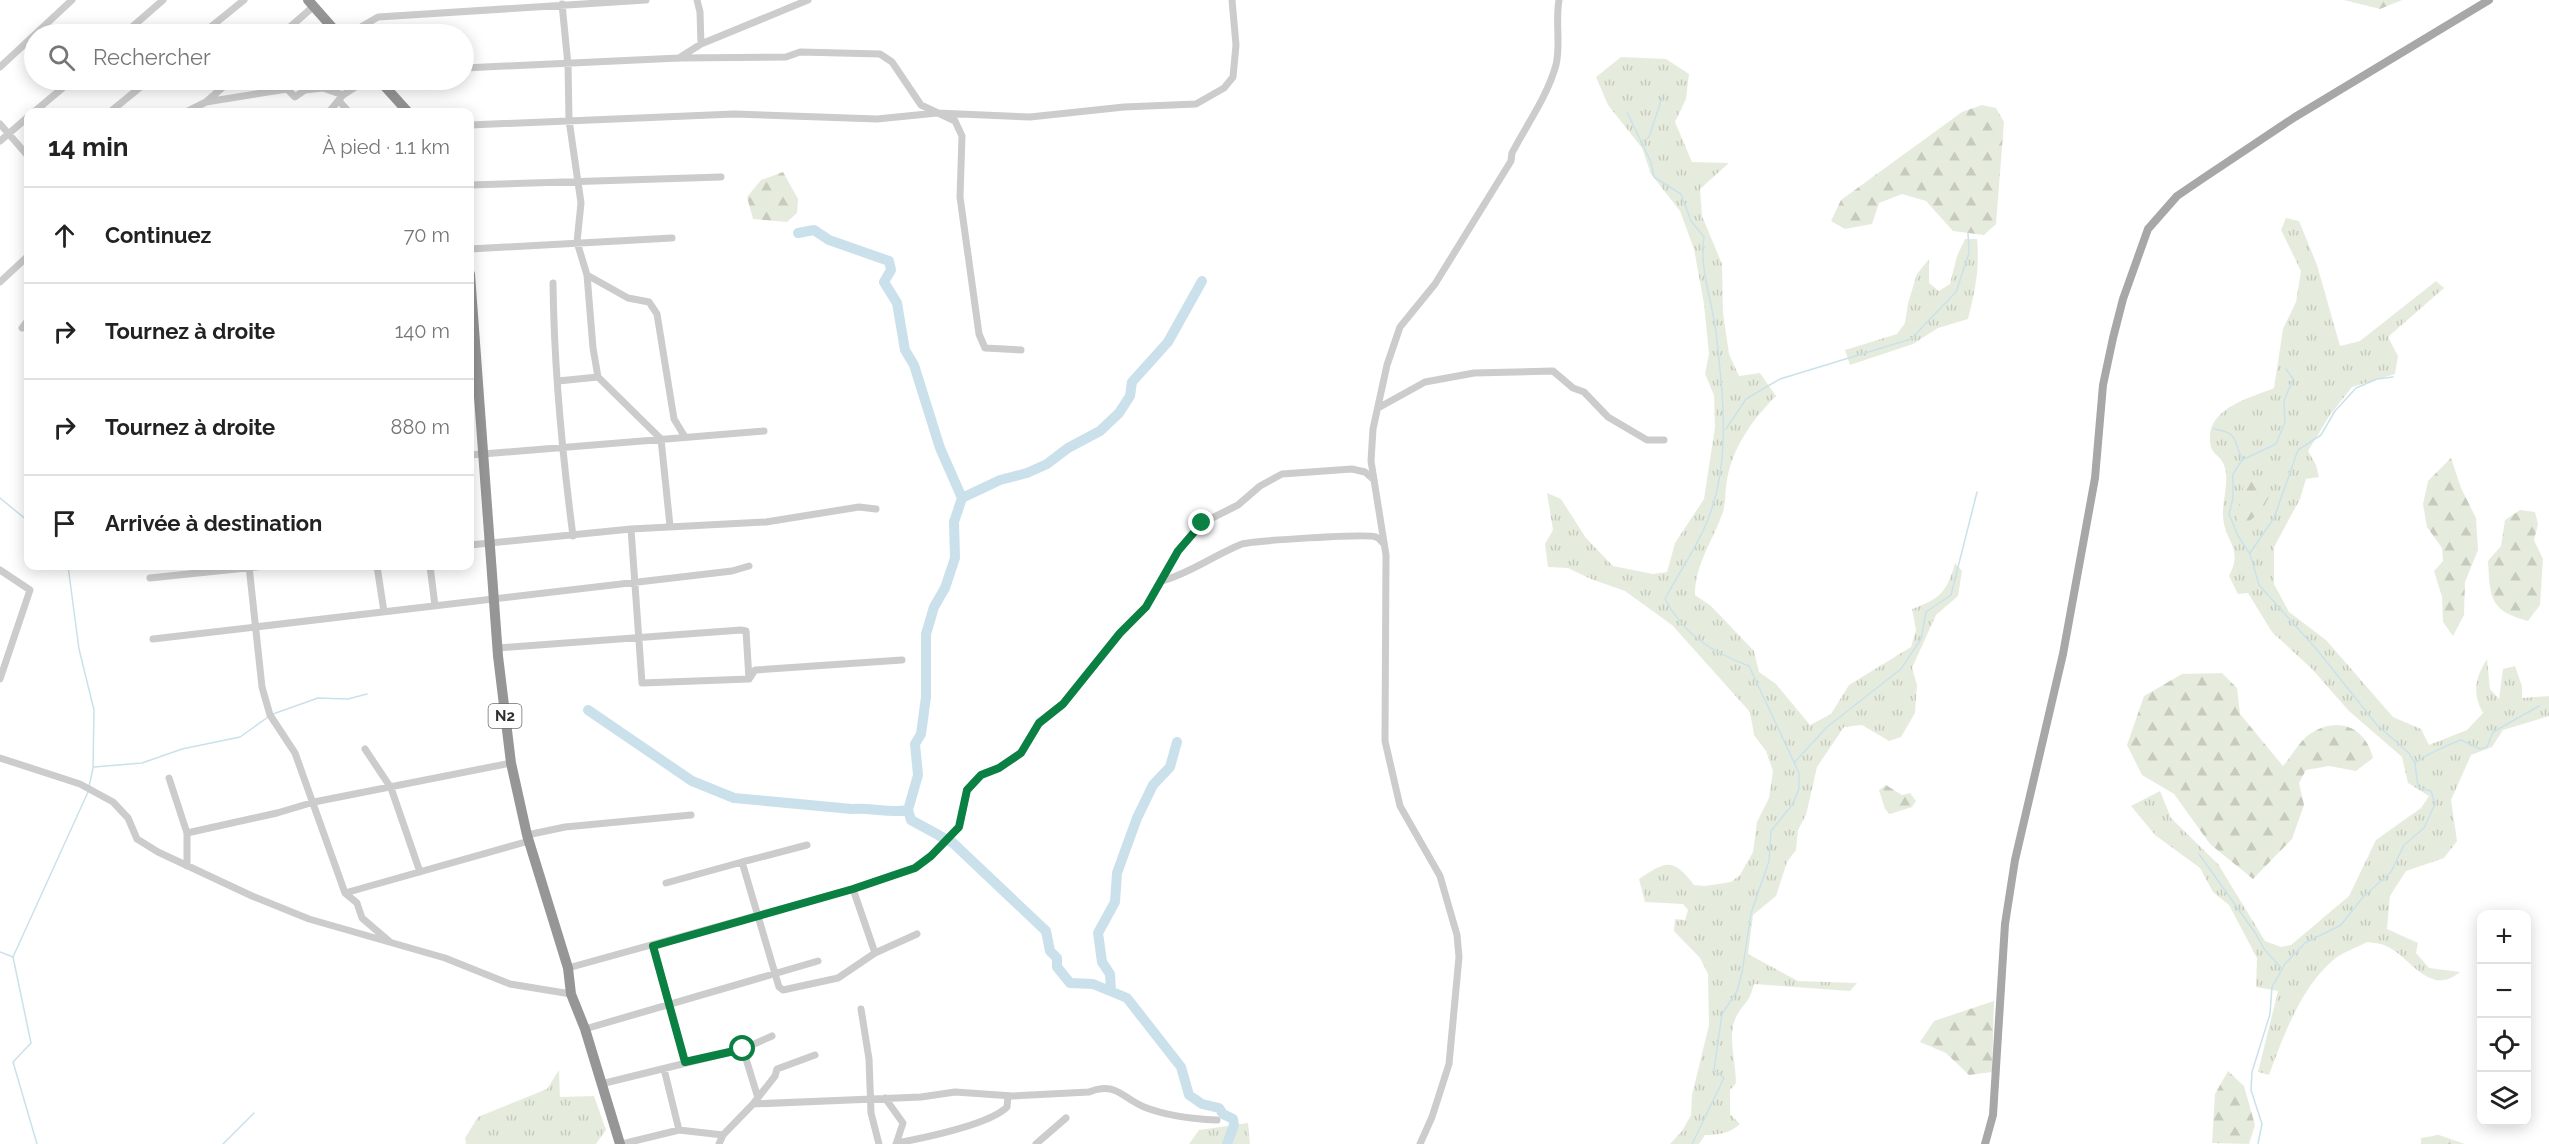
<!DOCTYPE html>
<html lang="fr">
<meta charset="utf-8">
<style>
:root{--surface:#fff;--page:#f2f2f2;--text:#222;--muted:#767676;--line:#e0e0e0}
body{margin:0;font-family:Raleway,sans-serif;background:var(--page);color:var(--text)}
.controls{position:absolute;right:18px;bottom:18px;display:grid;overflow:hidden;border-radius:12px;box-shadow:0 3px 15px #0003}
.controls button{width:54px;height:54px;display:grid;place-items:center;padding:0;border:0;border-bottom:2px solid var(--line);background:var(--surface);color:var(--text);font:30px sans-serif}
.stop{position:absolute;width:18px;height:18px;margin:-14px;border:4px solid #0b8043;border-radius:50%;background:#fff}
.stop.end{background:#0b8043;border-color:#fff;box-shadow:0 2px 6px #0008}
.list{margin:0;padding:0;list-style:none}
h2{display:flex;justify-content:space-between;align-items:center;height:78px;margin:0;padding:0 24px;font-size:26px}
h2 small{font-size:20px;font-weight:400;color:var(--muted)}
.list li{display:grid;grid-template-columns:39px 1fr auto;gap:18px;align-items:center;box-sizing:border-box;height:96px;padding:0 24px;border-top:2px solid var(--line)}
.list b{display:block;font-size:22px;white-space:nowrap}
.list em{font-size:20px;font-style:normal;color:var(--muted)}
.icon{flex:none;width:33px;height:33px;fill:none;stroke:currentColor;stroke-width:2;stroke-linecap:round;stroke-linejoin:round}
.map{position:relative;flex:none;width:2549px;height:1144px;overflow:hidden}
.search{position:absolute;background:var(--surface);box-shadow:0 3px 15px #0003;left:24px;top:24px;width:450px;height:66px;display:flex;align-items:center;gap:15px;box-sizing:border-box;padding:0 21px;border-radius:33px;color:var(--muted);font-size:22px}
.panel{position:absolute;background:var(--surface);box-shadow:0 3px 15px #0003;left:24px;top:108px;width:450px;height:462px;border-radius:12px}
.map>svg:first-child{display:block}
.grass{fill:url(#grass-tufts)}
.forest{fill:url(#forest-firs)}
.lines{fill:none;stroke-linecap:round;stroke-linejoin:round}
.stream{stroke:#cae1eb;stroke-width:1.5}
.river{stroke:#cae1eb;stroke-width:10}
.minor{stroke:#ccc;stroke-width:7}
.major{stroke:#a7a7a7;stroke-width:8}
.highway{stroke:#969696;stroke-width:10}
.route{stroke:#0b8043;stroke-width:8}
.labels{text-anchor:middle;stroke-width:6;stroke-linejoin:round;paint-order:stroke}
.shield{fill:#fff;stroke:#6d6d6d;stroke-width:1.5}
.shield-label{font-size:15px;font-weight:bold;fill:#2f2f2f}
</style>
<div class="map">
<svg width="2549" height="1144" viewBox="0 0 2549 1144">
<defs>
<pattern id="grass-tufts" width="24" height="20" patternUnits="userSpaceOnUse" patternTransform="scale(1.5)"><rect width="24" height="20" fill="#e6ecdd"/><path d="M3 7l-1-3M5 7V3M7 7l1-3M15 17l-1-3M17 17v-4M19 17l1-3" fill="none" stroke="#c6cbbe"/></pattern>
<pattern id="forest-firs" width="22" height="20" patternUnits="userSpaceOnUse" patternTransform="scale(1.5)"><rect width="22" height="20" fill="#e6ecdd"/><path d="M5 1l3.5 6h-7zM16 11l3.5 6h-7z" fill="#c6cbbe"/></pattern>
</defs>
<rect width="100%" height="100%" fill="#fff"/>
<path class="grass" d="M1621,57l45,2 23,15 -3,25 -11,23 17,40 37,1 -29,26 2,27 20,48 1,49 6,41 10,22 21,-3 16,23c-23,23 -43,50 -49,84 -2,10 -1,22 -4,32 -10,29 -28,52 -28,83l16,11 43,45 5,21 17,12 34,41 21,-11 18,-29 62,-38 5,-17 -4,-21c28,-10 35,-17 43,-46l7,8 -4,25 -22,19 -24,53 5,17 -2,28 -14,24 -12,4 -27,-16 -18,2 -27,40 -11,48 -8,15 -2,20 -9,12 -11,34 -23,19 -5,39 50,27 59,2 -7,8 -96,-7c-5,20 -10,18 -18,33 -9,18 0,46 0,66l-6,7v24l10,10c-9,9 -23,11 -35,11l-6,9h-29l12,-13 9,-16 1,-20 17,-70 -1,-51 -8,-16 -26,-27 1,-12 10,1 3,-10 -5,-6 -38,-2 -6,-23c27,-18 34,-22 55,6l11,1 26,-4 9,-7 13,-23 4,-30 12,-24 4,-27 -7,-20 -12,-16 -4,-23 -78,-87 -47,-34 -34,-12 -23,-11 -20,-1 -3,-23 8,-14 -6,-37 14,6 25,39 27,28 40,8 14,-2 8,-29 29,-44 11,-72 -1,-32 -9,-21 4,-20 -5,-50 -10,-55 -14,-38 -29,-37 -9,-26 -34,-43 -12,-28z
M2286,218l13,3 18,44 23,81 20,-5 76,-60 8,7 -56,49 10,19 -3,18 -43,13 -22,28 -22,36 8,14 3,12 -13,2 -6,20 -26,48v37l15,28 37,28 67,77 28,12 8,16 38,-15 16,-17c-11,-20 -8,-35 4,-54l3,30 9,10 4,-30 12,-3 7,20v12l27,-2v20l-46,14 -11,17 -21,8 -20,45 6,41 -13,17 -38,13 -16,25 -3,33 31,14 -2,10 13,15 31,4c-31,26 -51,-17 -74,-26 -5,-3 -13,-3 -19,-4 -11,6 -27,11 -36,20 -31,28 -48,75 -62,113l-11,-3 20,-81 -22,-4 1,-29 -28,-53 -16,-13 -13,-24 -45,-33 -24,-29 29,-15 11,27 47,46 47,77 16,6 10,-2 58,-49 27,-56 45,-32 8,-12 -21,-13 -6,-26 -53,-46 -37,-42 -40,-37 -24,-39 -10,1 -9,-18c15,-28 -5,-35 -6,-60 -1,-16 7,-35 1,-51 -2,-7 -11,-11 -13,-18 -9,-38 37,-48 63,-59l9,-59 13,-27 5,-31 -20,-41z
M1965,239h12c3,28 -2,53 -9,80l-30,9 -25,16 -63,21 -5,-15 52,-16 8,-11 3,-20 9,-29 12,-15v24l10,8 11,-7 7,-28z
M559,1070l1,27 34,-1 12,34 -10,14h-130l-1,-6 13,-21 69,-28z
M1248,1123l2,21h-61l10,-14z"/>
<path class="forest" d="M2344,0h58l-22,9z
M1982,105l14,3 8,14 -8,102 -12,11 -31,-4 -27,-30 -24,-7 -23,9 -7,21 -27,5 -14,-8 10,-21 121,-88z
M783,172l15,27 -1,14 -10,9 -34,-3 -6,-22 14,-17z
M2451,458l10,30 15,30 2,32 -13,32 -1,33 -11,21 -10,-14 -1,-25 -8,-26 9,-10 -1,-13 -15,-21 -4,-23 5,-23z
M2247,473l15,6 9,14 -9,17 -17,15 -7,-1 -2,-8z
M2520,510l15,2 3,12 -4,16 9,19 -3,46 -12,16c-39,-10 -38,-24 -40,-60l13,-15 4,-26z
M2222,673l15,15 3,26 43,52c8,-9 15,-22 24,-30 28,-21 58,-11 66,22l-17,13 -27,-5 -23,4 -7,13 5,22 -12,34 -39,40 -43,-35 -36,-50 -32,-19 -15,-30 17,-49 38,-22z
M1886,785l16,10 8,-2 6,8 -4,6 -22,7 -5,-5 -6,-19z
M1994,1001l-2,71 -23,3 -23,-22 -26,-11 14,-21z
M2228,1071l16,15 11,39 -6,19 -37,-1 3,-49z
M2439,1135l26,9h-44v-6z"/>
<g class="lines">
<path class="stream" d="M1627,112l24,50 3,15 27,17 10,27 13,16c-5,32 8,63 12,95 7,66 17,136 -13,199 -11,23 -26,45 -38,68 19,36 47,53 84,67l50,107v16l-7,16 -21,26 -2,30 -18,52 -9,60 -5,18 -15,23 -8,56 10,8 -32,66
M1643,141l6,-4 13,-39
M1726,429l20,-30 34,-20 131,-40 45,-47 13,-39 -1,-20
M2214,429c25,4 19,10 28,30
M0,498l28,23
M2250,553l24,-35 24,-68 23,-15 14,-24 21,-23 21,-9 16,-2
M68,566l11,83 15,61 -1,58 -4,19
M273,714l45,-16 30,1 19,-5
M1794,763l33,-36 74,-58 20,-30 5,-27 25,-17 26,-103
M2415,763c8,-7 35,-19 46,-23l19,9 7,-2 6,-15 46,-26
M94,767l48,-4 40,-14 58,-12 28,-20
M2199,854l57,80 8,15 18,20
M0,952l13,5
M37,1144l-24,-82 18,-19 -18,-86 75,-165
M223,1144l31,-31
M2258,1144l4,-20 -11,-34 1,-18 18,-58 2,-27 13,-23 20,-21 36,-18 22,-28 28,-25 13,-27 20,-17 11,-24 -4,-13 -13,-4 -3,-24 -7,-11 -31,-27 -59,-74 -59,-66 -9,-31 -12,-18 -9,-22 4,-16v-24l9,-14 34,-16 9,-22 -1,-21 9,-22 -7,-10"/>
<path class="river" d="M798,233l16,-3 15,10 60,21 2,9 -7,12 13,21 8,47 9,15 26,83 22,50 -8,24 1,36 -10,30 -11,19 -8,27v63l-5,37 -6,10 3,31 -10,35 3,10 42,23 93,88 4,20 7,7v9l13,16 23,1 34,14 54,69 8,28 13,9 17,4 4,6 10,5 1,6 -7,19
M962,498l38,-18 27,-7 20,-9 21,-16 32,-17 19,-18 11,-17 2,-14 36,-40 34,-61
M588,710l104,71 42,17 118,11c19,-2 38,5 56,1
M1111,991l-1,-17 -8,-12 -4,-29 17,-31 2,-29 20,-55 16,-33 17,-18 7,-25"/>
<path class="minor" d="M697,0l3,12 1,32
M562,4l6,61 1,55 12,83 -4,39 10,33 6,73 5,29 63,62 9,87
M124,34l39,-34
M202,34l42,-34
M282,34l32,-28
M349,34l29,-17 268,-17
M679,58l22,-14 107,-44
M0,67l72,-67
M464,68l215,-10 107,-1 14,-5 80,2 12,8 29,43 34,16 7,15 -2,61 19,137 6,14 36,2
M206,102l81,-13 8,8 10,-7 18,-2 20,7
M340,102l9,10
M34,112l38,-32
M110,112l39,-32
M186,112l20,-10 25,-22
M329,112l14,-17 23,-15
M0,124l28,32
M470,125l264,-11 143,5 60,-6 93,4 94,-10 72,-3 28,-16 9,-11 3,-32 -4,-45
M0,141l28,-24
M470,185l251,-8
M470,249l202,-11
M587,275l41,23 21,4 8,12 17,105 11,18
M0,282l28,-26
M553,283c1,85 9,169 20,253
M22,328l6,-8
M558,381l40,-4
M1378,408l47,-26 49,-9 79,-2 20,17 11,4 24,25 39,23h17
M470,455l294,-24
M631,529l11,154 107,-4 6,-9 147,-10
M470,545l161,-16 135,-7 93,-15 17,2
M249,566l13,121 8,28 25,38 50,140 12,10 5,15 28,24
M377,566l7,46
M430,566l5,40
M0,570l30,20 -30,89
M150,578l115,-12
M1162,581c29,-8 52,-26 80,-37 9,-3 126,-11 134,-7 3,1 5,4 7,6
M153,639l579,-68 17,-5
M498,648l243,-18 5,1 3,48
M365,749l26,39 29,84
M0,758l80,26 33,18 15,16 9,21 21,13 94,44 57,23 136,39 65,26 61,10
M169,778l18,55v33
M187,833l90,-20 37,-11 197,-39
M527,835l38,-8 126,-12
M807,845l-65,17 37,125 4,3 55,-12 37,-25 42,-19
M666,883l76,-21
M853,889l22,64
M345,893l184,-52
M653,946l32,116
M568,968l285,-79 62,-21 16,-12 28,-29 8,-36 14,-16 18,-7 22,-15 18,-29 24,-20 57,-70 26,-27 32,-56 24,-28 36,-18 22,-19 22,-12 70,-5 13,3 9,8
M861,1009l8,50 2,54 8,31
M585,1029l233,-68
M743,1049l15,49
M664,1069l15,61
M601,1084l142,-35 29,-13
M885,1098l18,25 -7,21
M753,1104l168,-7 34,-5 58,4 76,-4c27,-11 33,6 55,15 23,9 48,12 73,13
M897,1143c26,-5 92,-18 110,-36l1,-11
M622,1144l57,-14 44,5
M719,1144l4,-9 30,-31 22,-28 2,-7 38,-14
M1036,1144l30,-26
M1420,1144l12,-27 17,-53 10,-107 -2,-22 -17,-59 -40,-70 -15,-65 1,-186 -15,-94 2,-32 14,-64 13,-38 35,-43 76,-123 1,-8c15,-29 35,-56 44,-88 5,-21 -1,-43 3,-65"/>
<path class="major" d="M1985,1144l8,-29 12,-191 10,-64 48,-206 32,-176 8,-93 10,-47 10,-39 25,-70 29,-33 25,-17 93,-62 194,-117"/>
<path class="highway" d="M308,0l30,34
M379,80l29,32
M470,274l28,382 13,107 16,72 41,133 3,26 14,35 35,115"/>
</g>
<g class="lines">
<path class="route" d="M743,1049l-58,13 -32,-116 200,-57 62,-21 16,-12 28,-29 8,-37 14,-15 18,-7 22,-15 18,-30 24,-19 57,-71 26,-26 32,-56 24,-28"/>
</g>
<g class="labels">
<rect class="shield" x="488.5" y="704" width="33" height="24" rx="4.5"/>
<g class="shield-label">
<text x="505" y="721">N2</text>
</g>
</g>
</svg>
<div class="controls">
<button>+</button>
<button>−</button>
<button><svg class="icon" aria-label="locate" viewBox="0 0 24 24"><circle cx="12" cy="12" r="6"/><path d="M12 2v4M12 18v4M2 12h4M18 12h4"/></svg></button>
<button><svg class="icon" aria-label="layers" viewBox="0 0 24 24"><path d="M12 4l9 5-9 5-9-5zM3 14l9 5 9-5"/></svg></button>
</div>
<div class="stop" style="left:743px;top:1049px"></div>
<div class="stop end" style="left:1202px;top:523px"></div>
<div class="search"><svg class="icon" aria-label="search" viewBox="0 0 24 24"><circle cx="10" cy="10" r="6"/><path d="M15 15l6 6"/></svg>Rechercher</div>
<section class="panel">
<h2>14 min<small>À pied · 1.1 km</small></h2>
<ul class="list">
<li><svg class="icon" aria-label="ahead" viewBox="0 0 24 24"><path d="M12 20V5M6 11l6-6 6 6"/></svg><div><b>Continuez</b></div><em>70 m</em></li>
<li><svg class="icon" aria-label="right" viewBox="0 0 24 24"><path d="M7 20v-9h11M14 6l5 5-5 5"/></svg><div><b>Tournez à droite</b></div><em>140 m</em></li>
<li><svg class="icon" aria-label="right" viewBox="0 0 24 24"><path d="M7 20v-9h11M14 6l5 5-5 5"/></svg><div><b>Tournez à droite</b></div><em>880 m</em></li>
<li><svg class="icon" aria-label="arrive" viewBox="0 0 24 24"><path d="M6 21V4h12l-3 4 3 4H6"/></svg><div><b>Arrivée à destination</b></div></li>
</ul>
</section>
</div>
